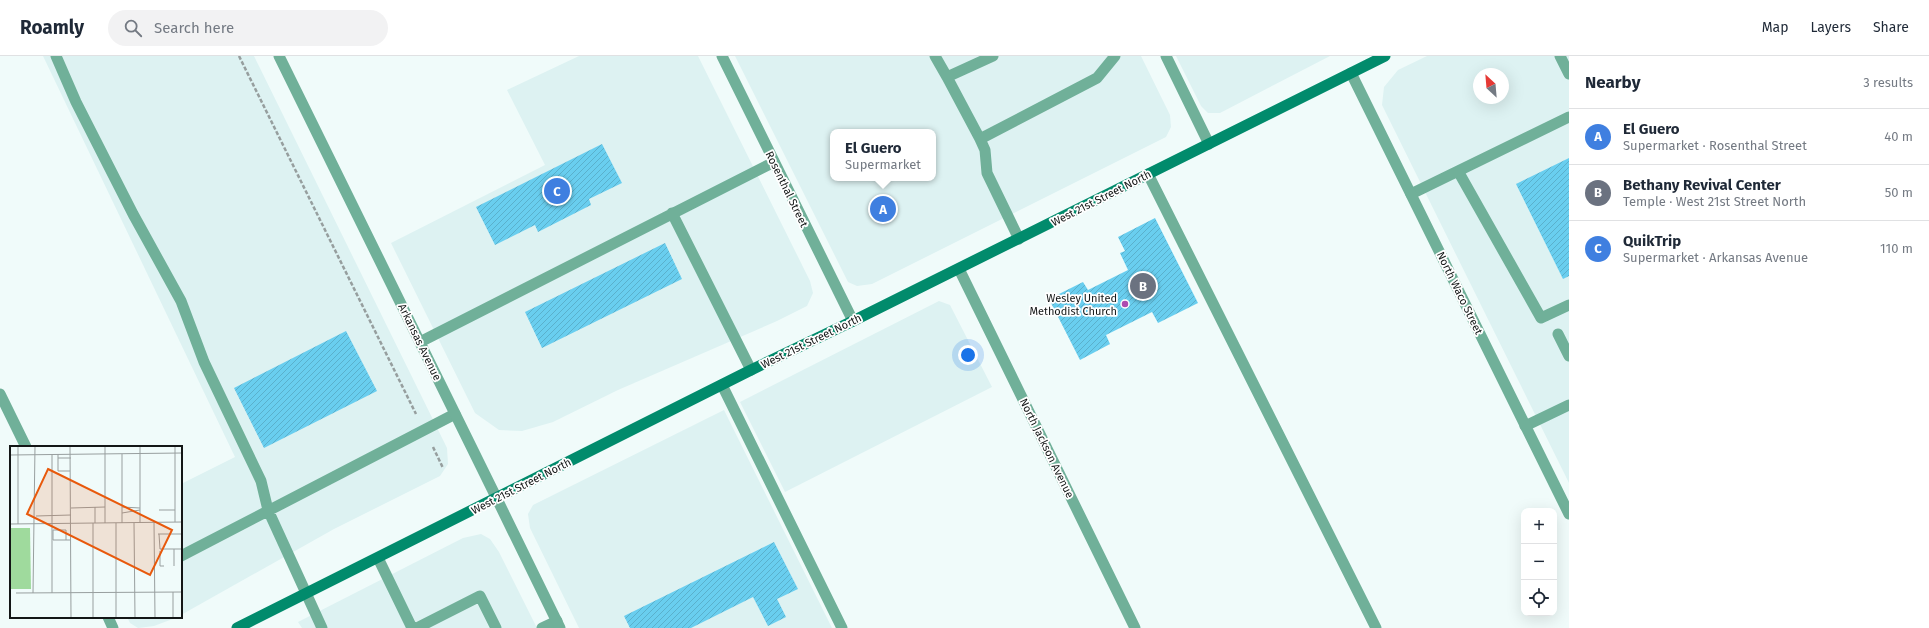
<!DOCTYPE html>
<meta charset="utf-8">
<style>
:root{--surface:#fff;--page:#f2f2f3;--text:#1f2937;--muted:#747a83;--line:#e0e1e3;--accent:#0b8043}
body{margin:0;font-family:"Fira Sans",sans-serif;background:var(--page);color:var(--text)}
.controls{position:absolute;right:12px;bottom:12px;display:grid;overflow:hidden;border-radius:8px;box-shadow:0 4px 16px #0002}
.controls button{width:36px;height:36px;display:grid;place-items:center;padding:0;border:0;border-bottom:1px solid var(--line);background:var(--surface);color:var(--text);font:20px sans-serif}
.compass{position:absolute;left:1473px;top:12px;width:36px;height:36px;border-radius:50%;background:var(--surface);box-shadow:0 4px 16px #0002;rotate:334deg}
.you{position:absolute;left:968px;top:299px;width:14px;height:14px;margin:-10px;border:3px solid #fff;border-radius:50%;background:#1a73e8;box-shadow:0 0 0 6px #1a73e833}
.badge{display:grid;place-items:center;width:26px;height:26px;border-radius:50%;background:var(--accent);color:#fff;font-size:13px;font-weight:700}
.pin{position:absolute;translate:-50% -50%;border:2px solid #fff;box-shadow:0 1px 4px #0006}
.popup{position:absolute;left:830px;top:73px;width:106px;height:52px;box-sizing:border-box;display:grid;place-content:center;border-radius:8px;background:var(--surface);filter:drop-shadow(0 1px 3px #0005);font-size:13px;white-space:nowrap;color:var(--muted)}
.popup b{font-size:15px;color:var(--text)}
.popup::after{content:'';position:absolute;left:50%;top:100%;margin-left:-8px;border:8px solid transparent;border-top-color:var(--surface)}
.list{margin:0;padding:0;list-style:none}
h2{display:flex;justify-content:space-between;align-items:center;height:52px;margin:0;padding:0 16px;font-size:17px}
h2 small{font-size:13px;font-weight:400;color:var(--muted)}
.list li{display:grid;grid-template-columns:26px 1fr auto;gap:12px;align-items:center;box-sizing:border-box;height:56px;padding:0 16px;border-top:1px solid var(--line)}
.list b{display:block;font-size:15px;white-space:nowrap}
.list p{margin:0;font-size:13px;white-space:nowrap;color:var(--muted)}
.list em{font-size:13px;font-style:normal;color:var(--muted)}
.icon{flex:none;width:22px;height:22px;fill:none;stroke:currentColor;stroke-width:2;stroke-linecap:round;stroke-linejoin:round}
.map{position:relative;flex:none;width:1569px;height:572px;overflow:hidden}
header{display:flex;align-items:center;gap:24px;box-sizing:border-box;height:56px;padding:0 20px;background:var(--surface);border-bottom:1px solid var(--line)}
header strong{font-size:19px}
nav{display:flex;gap:22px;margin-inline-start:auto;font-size:14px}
.search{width:280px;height:36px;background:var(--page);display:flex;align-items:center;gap:10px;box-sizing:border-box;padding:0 14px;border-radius:22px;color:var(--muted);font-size:15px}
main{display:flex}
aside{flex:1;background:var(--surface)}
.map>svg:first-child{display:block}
.built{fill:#ddf2f2;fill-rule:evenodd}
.building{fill:url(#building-hatch)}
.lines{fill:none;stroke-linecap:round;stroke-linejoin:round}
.path{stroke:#969e9e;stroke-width:2.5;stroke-dasharray:4 2;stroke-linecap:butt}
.service{stroke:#70b099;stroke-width:11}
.minor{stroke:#70b099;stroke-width:11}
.tertiary{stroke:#70b099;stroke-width:11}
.secondary{stroke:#018b6c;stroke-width:11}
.poi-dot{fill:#ae4ab0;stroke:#fff;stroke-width:1.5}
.labels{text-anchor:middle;stroke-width:3.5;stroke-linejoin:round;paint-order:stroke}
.street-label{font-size:11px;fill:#131616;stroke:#fff}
.poi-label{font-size:11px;fill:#131616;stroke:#fff;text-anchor:end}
.inset-road{fill:none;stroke:#989f9f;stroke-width:1}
.view{fill:#e8590c;fill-opacity:0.15;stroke:#e8590c;stroke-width:2}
.inset-edge{fill:none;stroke:#131616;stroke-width:2}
</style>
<header>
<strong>Roamly</strong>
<div class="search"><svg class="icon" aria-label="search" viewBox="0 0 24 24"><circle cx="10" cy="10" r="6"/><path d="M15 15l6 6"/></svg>Search here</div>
<nav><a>Map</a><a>Layers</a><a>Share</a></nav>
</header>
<main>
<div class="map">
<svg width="1569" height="572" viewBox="0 0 1569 572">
<defs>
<pattern id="building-hatch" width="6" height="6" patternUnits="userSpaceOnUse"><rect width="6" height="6" fill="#69ceef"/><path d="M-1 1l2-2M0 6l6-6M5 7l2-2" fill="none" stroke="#5ab0cc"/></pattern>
</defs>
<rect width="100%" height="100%" fill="#f0fbfa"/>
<path class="built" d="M43,0h211l193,392 1,16 -8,12 -106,53 -153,86v-131l54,-27z
M579,0h119l112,225 3,12 -6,13 -30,15 -159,69 -65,32 -31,9 -23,-1 -24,-17 -84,-170 154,-78 -38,-75z
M735,0h406l29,59 1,12 -5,10 -294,147 -15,2 -9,-4zM833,76h100v46h-100z
M1176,0h154l-110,57h-12l-7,-7z
M1427,0h142v427l-187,-378 2,-18 14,-17zM1479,18h24v24h-24z
M939,245l11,4 42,82 -207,105 -45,-90z
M724,354l108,218h-253l-49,-100 -2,-14 5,-9z
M481,478l9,5 9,13 38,76h-235l-4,-6 165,-84z
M127,561h51l-24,9 -16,2 -8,-5z"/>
<path class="building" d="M602,88l20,39 -33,16 2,6 -53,27 -3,-7 -40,20 -19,-38z
M1569,102v118l-6,3 -47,-95z
M1155,162l43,85 -40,20 -6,-11 -46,23 4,9 -30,16 -31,-61 34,-17 5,8 40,-20 -8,-17 5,-2 -7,-14z
M665,187l17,36 -140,69 -17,-36z
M346,275l31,60 -113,57 -30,-60z
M774,486l24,47 -21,10 9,18 -18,9 -15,-29 -62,31h-61l-6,-12z"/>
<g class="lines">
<path class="path" d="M239,0l177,358
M433,391l10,21"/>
<path class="service" d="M56,0l20,46 57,112 48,87 23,61 57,119 7,29 54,118
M935,0l12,21
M993,0l-46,21 33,62 5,11 2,23 32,66
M1560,0l9,18
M980,83l117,-61 18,-22
M1458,115l83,147 28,-13
M1148,118l228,454
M1411,138l158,-77
M672,157l79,157
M1558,278l11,22
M420,286l354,-180
M722,329l120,243
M1525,370l44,-21
M181,500l274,-142
M378,502l34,70
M417,572l63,-32 16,32
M542,572l15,-7"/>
<path class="minor" d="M722,0l131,265
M1166,0l43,88
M959,213l176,359
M0,338l26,53
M497,443l63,129
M108,561l5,11"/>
<path class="tertiary" d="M279,0l218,443
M1351,17l218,441"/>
<path class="secondary" d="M237,572l514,-258 102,-49 532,-265"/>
</g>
<circle class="poi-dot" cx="1125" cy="248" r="4"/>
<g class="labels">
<g class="street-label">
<text transform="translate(787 133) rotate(64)" y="4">Rosenthal Street</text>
<text transform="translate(1101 142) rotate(-27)" y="4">West 21st Street North</text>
<text transform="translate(1460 237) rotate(64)" y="4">North Waco Street</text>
<text transform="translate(811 285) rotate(-26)" y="4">West 21st Street North</text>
<text transform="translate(420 286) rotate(64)" y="4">Arkansas Avenue</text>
<text transform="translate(1047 392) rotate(64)" y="4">North Jackson Avenue</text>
<text transform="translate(521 430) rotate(-27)" y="4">West 21st Street North</text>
</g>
<g class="poi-label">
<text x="1117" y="246">Wesley United<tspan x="1117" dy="13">Methodist Church</tspan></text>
</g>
</g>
<g transform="translate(10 390)">
<rect width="172" height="172" fill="#f0fbfa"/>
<path d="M0,82h20l1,61h-21z" fill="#9fda9d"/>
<path class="inset-road" d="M8,0v78M60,0l1,172M95,0v77M130,0v77M165,0v76M48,8v17h12M0,9l172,-2M48,12h13M85,61v16M112,61v-53M61,62l34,-1M149,64h16M112,67l18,-3M26,70l35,-1M144,76l1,96M83,77v95M106,77v95M112,77v-16l18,1M124,77l1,95M0,78l172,-2M148,88h24M149,88l1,15h22M56,94v-10h-13v10h18M150,105v15h4M164,120v-17M163,146v26M6,147l166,-1M23,147l2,-147M42,147v-139"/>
<path class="view" d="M38,23l124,61 -22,45 -123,-61z"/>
<rect width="172" height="172" class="inset-edge"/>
</g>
</svg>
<div class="controls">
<button>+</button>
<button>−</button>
<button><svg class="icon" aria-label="locate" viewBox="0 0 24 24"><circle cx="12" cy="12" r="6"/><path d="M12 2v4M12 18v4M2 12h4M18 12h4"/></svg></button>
</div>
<svg class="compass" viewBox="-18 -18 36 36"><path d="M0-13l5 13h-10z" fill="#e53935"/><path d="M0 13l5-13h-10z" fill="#747a83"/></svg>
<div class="you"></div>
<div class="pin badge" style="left:883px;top:153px;background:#3f7fe0">A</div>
<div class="popup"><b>El Guero</b>Supermarket</div>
<div class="pin badge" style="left:1143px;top:230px;background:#6b7280">B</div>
<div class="pin badge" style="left:557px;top:135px;background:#3f7fe0">C</div>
</div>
<aside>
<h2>Nearby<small>3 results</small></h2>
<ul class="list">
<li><span class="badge" style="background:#3f7fe0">A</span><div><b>El Guero</b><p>Supermarket · Rosenthal Street</p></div><em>40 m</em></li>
<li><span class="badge" style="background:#6b7280">B</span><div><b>Bethany Revival Center</b><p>Temple · West 21st Street North</p></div><em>50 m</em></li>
<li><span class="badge" style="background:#3f7fe0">C</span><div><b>QuikTrip</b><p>Supermarket · Arkansas Avenue</p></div><em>110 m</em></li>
</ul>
</aside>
</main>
